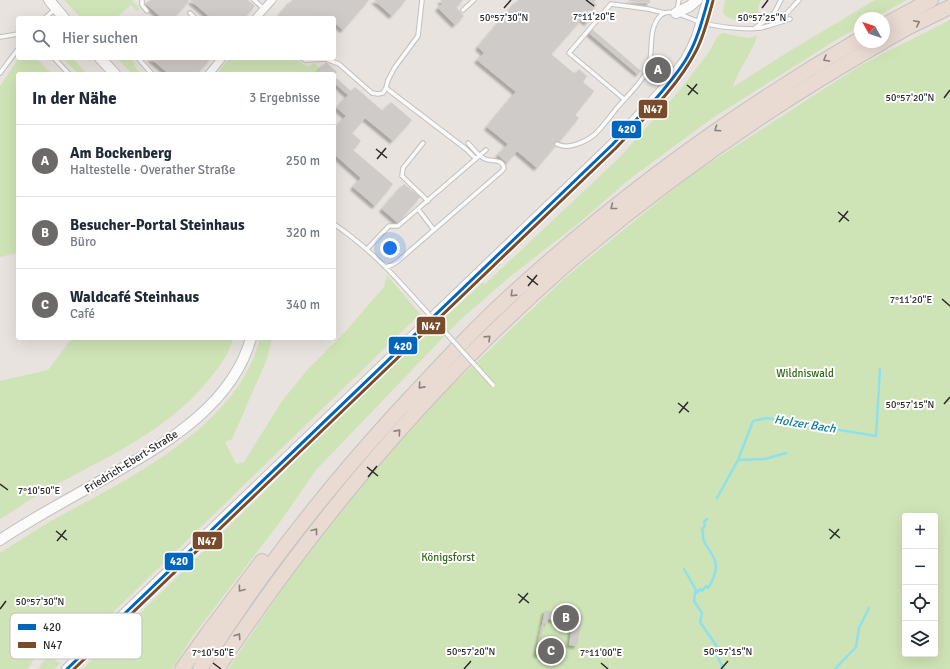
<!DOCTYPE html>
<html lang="de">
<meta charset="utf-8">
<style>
:root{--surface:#fff;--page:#f2f2f3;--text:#1f2937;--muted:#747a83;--line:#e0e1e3;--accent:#6c6a68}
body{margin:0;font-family:Signika,sans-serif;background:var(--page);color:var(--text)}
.controls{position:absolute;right:12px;bottom:12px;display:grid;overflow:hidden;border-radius:4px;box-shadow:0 4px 16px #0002}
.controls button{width:36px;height:36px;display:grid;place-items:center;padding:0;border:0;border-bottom:1px solid var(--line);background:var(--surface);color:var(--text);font:20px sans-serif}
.compass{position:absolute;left:854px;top:12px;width:36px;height:36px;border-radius:50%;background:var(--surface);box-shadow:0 4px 16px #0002;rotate:310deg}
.you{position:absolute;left:390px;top:248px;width:14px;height:14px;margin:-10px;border:3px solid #fff;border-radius:50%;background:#1a73e8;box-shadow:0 0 0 6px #1a73e833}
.badge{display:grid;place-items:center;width:26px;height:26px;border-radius:50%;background:var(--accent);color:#fff;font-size:13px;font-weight:700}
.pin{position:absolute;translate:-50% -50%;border:2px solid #fff;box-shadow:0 1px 4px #0006}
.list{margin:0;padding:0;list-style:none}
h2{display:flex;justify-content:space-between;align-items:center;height:52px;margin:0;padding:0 16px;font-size:17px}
h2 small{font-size:13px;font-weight:400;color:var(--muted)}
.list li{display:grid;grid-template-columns:26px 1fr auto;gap:12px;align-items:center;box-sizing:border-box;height:72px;padding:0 16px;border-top:1px solid var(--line)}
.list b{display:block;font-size:15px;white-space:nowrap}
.list p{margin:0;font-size:13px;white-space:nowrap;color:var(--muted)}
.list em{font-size:13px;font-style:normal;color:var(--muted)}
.icon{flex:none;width:22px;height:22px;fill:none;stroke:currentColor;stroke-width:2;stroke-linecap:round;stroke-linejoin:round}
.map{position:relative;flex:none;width:950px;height:669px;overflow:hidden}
.search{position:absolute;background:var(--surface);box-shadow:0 4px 16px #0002;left:16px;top:16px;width:320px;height:44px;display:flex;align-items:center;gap:10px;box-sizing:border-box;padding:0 14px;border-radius:4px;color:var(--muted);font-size:15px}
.panel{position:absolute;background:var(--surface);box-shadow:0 4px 16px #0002;left:16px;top:72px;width:320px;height:268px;border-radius:4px}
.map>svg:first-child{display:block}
.green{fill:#cfe4b6;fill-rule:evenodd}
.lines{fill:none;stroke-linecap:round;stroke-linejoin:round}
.stream{stroke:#8fe0ec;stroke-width:2.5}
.building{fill:#cecbc8;filter:url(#shadow)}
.lane-casing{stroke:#c1c0c0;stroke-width:5.5}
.street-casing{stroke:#c1c0c0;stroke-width:9}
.secondary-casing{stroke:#c1c0c0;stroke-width:12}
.highway-casing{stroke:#c4c2c0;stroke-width:16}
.lane{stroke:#fcfbfa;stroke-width:3.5}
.street{stroke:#fcfbfa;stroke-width:7}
.secondary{stroke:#fcfbfa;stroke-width:10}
.highway{stroke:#e9dad2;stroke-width:14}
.lane-bridge-casing{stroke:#c1c0c0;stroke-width:5.5;stroke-linecap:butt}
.lane-bridge{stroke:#fcfbfa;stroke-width:3.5}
.bus-1-casing{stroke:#fff;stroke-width:6}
.bus-2-casing{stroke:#fff;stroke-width:6}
.bus-1{stroke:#0065bd;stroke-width:3}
.bus-2{stroke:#7a4b2a;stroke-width:3}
.oneway{stroke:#89827e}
.ticks{fill:none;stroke:#292929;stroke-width:1.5}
.labels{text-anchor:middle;stroke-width:4;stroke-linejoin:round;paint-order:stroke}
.park-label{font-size:11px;fill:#326817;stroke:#fff}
.street-label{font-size:11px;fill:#292929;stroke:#fff}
.water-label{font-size:12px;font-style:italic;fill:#097c9d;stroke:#fff}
.key{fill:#fff;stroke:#bfbfbf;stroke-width:1}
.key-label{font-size:11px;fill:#292929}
.ticks-label{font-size:10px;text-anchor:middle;fill:#292929;stroke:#fff;stroke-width:4;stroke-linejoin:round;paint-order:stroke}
.line-badge{stroke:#fff;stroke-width:1.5}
.badge-label{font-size:11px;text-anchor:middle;font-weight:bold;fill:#fff}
</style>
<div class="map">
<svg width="950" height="669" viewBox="0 0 950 669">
<defs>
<filter id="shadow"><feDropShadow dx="-3" dy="3" stdDeviation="1" flood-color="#0004"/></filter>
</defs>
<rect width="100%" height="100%" fill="#e8e3de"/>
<path class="green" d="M64,0h68v1l6,5 1,4 -2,1 -6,-6 -15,13h-35z
M725,0h36l-3,8 1,10c-10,3 -29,5 -36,-5z
M875,0h32l-33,18h-14v8l-29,17 -117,74 -48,35 -40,30 -47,41 -67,52 -51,44 -145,151 -36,52 -87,114 -21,33h-89l310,-303 90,-84 3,3 -1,-1 133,-125 62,-69 29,-38 8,-15 5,-4 26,5 9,-2c-5,18 -19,33 -24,51l55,-35z
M950,20v649h-722l69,-102 66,-84 82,-91 121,-115 122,-100 173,-112zM905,516h30v138h-30z
M19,58h17l16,16h-34v179l-18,4v-171z
M63,58h9l15,16h-9z
M117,58h13l5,5 -1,3 7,8h-9z
M230,58h64l12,8h4l4,-3 7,6 -5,5h-94l-3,-3z
M387,275l33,39 -353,343c-9,-6 -23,-12 -30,-2 -4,4 -6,9 -9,14h-28v-116c15,-10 31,-20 46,-29 76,-43 191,-94 214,-186h12l-5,21 -35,80 -7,3 11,22 8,-2 38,-61 26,-32 36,-36 40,-46z
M72,338h161c-4,17 -15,31 -26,44 -45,54 -112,80 -171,114 -12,7 -24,16 -36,23v-138l48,-11z
M49,658l4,1 8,4 -7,6h-16l6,-8z"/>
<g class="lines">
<path class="stream" d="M738,460l27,-1 21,-6
M717,498l21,-38 15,-39 14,-3 109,18 4,-67
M707,519l-3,3 1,4 -3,3c2,4 0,8 2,12 3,7 9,13 11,20 3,8 -2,20 -7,27l-2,-2 -4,5 -2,-2 -3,4h-2l-1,8 8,12 -2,9 16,23 2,13 6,11
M684,569l12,21 -1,3
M835,669l21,-22 3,-19 10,-20"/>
</g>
<path class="building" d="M150,0h38l1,1 -15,17h-12l-16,-14z
M190,0h58l7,6 -11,12h-33z
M292,0h77l-26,30 -8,-7 -1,1v-6h-57z
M374,0h32l-14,16z
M440,0h23l-7,7 8,9 -9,9 -17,-17 5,-5z
M518,0h78l-2,2 3,3 -7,8 3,3 -6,7 -5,-4 -31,35 24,20 4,-5 8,7 -4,6 11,9 -19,24 4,3 -42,50 -20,-17 -10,12 -9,-8 10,-11 -21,-17 29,-35 -39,-32 7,-7 -6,-6z
M629,0h21v3l-21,-2z
M592,29l49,42 -3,3 -49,-41z
M150,58h61l-14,16h-28z
M326,62l11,10 -3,4v-2h-18z
M334,76l17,15 4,-4 28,24 8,-9 21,18 -19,21 -28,-23 -13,15 9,8 -8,9 40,34 -18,22 -22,-19 8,-9 -27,-24v-25l12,-13 -9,-8 11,-13 -14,-13z
M404,184l16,13 -22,26 -16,-14z
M545,610l27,6 -2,7 -22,-4 -1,5 -3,-1 -3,19 19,4 -2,12 -22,-4z
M574,613l9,2 -6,31 -8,-1z"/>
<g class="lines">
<defs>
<path id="lane" d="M142,0v5l5,6
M254,0l10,9
M463,10l11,-10
M677,10l2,-10
M190,13l5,5
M45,18l10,-9
M774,23l13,-10 12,-13
M755,28l18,-13 8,-15
M0,37l18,-3
M54,58l15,16
M138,58l14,16
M302,58l3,2 21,-1 13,5 33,29 6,1 5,-1 3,-5 2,-8 7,-13 23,-31 4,-36
M0,73l18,-24
M386,88l80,61 10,10
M624,99l-55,-46 42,-49 37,5 17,4
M423,143l-20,25 -1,8 26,25
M557,144c11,6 28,-2 37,-9 8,-7 15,-17 22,-26 10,-12 25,-25 32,-40 6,-16 -1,-39 12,-53 10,-10 29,3 40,6 16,5 44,8 60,6 10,-2 20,-6 30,-9
M418,209l16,21
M334,224c28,19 51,41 73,66
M367,249l22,-23h9l88,-76
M386,267l6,-2 6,-4 104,-90 2,-3c-2,-10 -12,-6 -19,-9 -7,-3 -12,-11 -17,-16"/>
<path id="street" d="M256,18l16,-18
M209,74l13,-16"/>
<path id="secondary" d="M49,0l15,18
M676,13l14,-7 7,-6
M100,58l15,16
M0,540c37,-25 77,-45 116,-68 54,-31 117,-69 135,-134
M67,669l545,-524 50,-54 23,-30 7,-13 5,-11 11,-37"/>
<path id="highway" d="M884,25l47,-25
M884,41l25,-14 41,-20
M182,669l25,-35 55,-73
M200,669c57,-92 124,-177 197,-257 40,-43 79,-86 123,-125 105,-95 218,-177 340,-248
M217,669c97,-147 212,-283 344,-400 99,-86 208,-162 322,-227"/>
</defs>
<use href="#lane" class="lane-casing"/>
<use href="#street" class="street-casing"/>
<use href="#secondary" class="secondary-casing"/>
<use href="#highway" class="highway-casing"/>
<use href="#lane" class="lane"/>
<use href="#street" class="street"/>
<use href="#secondary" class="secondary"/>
<use href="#highway" class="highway"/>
<defs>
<path id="lane-bridge" d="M407,290l86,95"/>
</defs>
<use href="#lane-bridge" class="lane-bridge-casing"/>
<use href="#lane-bridge" class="lane-bridge"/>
<defs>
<path id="bus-1" d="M67,669l545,-524c25,-27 53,-53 73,-84 12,-19 17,-40 23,-61"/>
<path id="bus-2" d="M74,669l542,-521c28,-30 61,-60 80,-97 8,-15 12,-33 17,-50"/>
</defs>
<use href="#bus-1" class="bus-1-casing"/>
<use href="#bus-2" class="bus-2-casing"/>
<use href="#bus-1" class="bus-1"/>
<use href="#bus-2" class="bus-2"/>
</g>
<defs><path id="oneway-chevron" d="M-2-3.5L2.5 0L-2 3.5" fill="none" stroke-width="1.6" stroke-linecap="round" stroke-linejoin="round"/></defs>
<g class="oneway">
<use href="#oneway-chevron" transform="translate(917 23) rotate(-26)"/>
<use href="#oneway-chevron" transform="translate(826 59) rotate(149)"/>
<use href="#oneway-chevron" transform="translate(717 129) rotate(146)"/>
<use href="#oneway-chevron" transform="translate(613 207) rotate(142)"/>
<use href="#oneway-chevron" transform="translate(513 294) rotate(136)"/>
<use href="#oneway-chevron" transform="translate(488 338) rotate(-44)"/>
<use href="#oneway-chevron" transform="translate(421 386) rotate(132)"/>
<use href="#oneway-chevron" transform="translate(398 432) rotate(-48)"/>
<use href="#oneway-chevron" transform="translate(315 531) rotate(-52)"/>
<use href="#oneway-chevron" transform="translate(241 589) rotate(127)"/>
<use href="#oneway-chevron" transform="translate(238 636) rotate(-56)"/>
</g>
<path class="ticks" d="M586,0l8,6M504,8l7,-8M762,8l6,-8M687,85l11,9M688,95l9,-11M944,98l6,-8M376,149l11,9M377,159l9,-11M838,212l11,9M839,222l9,-11M527,276l11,9M528,286l9,-11M942,299l8,7M678,403l11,9M944,404l6,-7M679,413l9,-11M367,467l11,9M368,477l9,-11M0,484l8,6M829,529l11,9M56,531l11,9M830,539l9,-10M57,541l9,-11M518,594l11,9M519,603l9,-10M0,609l6,-8M213,663l8,6M601,663l7,6M464,669l7,-8M721,669l7,-8"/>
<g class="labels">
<g class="park-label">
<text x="805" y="377">Wildniswald</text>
<text x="448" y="561">Königsforst</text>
</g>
<g class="street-label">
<text transform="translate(131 461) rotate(-32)" y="4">Friedrich-Ebert-Straße</text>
</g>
<g class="water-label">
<text transform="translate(805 424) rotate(9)" y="4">Holzer Bach</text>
</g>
</g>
<rect x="10" y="613" width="132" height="46" rx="6" class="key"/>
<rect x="18" y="624" width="18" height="6" fill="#0065bd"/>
<rect x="18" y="642" width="18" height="6" fill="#7a4b2a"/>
<g class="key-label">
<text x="43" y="631">420</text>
<text x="43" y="649">N47</text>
</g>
<g class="ticks-label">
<text x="594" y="20">7°11'20"E</text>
<text x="504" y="21">50°57'30"N</text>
<text x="762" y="21">50°57'25"N</text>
<text x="910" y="101">50°57'20"N</text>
<text x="911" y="303">7°11'20"E</text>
<text x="910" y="408">50°57'15"N</text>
<text x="39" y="494">7°10'50"E</text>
<text x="40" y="605">50°57'30"N</text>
<text x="471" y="655">50°57'20"N</text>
<text x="728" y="655">50°57'15"N</text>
<text x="213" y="656">7°10'50"E</text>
<text x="601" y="656">7°11'00"E</text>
</g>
<g class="line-badge">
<rect x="638" y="99" width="30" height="20" rx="4" fill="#7a4b2a"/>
<rect x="611" y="120" width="31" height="19" rx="4" fill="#0065bd"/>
<rect x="416" y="316" width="30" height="19" rx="4" fill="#7a4b2a"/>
<rect x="388" y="336" width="30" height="19" rx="4" fill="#0065bd"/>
<rect x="192" y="531" width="31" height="19" rx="4" fill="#7a4b2a"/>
<rect x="164" y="552" width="30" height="19" rx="4" fill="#0065bd"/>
</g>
<g class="badge-label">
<text x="653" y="113">N47</text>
<text x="627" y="133">420</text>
<text x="431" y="330">N47</text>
<text x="403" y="350">420</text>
<text x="207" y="545">N47</text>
<text x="179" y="565">420</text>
</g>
</svg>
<div class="controls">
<button>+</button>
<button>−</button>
<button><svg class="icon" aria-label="locate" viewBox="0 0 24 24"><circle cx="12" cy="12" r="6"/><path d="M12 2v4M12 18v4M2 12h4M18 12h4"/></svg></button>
<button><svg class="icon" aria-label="layers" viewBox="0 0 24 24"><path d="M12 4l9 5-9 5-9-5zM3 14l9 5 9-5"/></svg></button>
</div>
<svg class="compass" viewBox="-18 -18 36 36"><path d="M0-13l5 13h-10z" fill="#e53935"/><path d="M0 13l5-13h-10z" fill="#747a83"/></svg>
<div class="you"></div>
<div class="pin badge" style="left:658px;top:70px">A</div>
<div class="pin badge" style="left:566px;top:618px">B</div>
<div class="pin badge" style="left:551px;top:651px">C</div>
<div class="search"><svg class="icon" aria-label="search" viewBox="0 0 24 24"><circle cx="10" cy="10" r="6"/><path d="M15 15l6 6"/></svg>Hier suchen</div>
<section class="panel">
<h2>In der Nähe<small>3 Ergebnisse</small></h2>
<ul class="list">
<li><span class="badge">A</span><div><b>Am Bockenberg</b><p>Haltestelle · Overather Straße</p></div><em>250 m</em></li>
<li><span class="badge">B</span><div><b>Besucher-Portal Steinhaus</b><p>Büro</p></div><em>320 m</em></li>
<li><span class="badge">C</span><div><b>Waldcafé Steinhaus</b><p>Café</p></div><em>340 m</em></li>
</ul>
</section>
</div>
